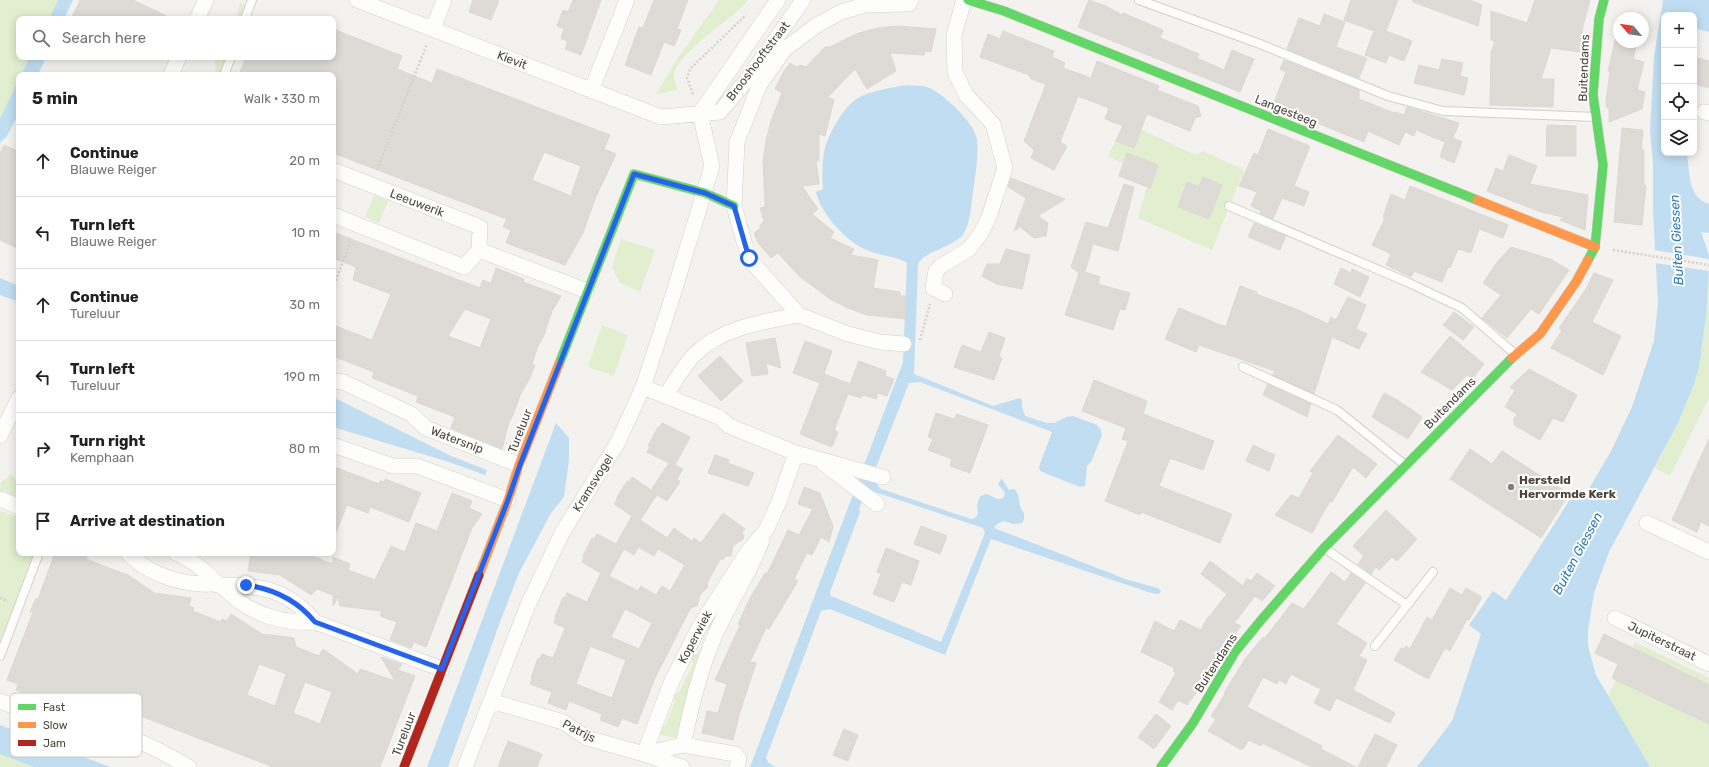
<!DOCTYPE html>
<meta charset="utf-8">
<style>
:root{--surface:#fff;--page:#f6f6f6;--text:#202124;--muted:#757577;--line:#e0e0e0}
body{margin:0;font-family:Rubik,sans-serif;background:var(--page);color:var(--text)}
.controls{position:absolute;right:12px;top:12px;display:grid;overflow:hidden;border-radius:8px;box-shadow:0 2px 10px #0003}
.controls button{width:36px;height:36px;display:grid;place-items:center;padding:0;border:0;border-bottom:1px solid var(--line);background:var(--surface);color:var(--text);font:20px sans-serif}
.compass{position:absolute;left:1613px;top:12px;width:36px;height:36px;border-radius:50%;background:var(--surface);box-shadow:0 2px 10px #0003;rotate:299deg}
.stop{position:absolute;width:12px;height:12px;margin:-9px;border:3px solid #2563eb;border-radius:50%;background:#fff}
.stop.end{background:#2563eb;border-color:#fff;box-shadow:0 1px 4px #0008}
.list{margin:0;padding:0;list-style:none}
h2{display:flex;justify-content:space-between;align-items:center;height:52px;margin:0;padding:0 16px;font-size:17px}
h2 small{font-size:13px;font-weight:400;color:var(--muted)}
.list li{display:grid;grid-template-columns:26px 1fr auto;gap:12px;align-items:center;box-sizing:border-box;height:72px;padding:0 16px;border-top:1px solid var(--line)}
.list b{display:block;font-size:15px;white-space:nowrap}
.list p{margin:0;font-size:13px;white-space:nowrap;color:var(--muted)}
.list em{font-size:13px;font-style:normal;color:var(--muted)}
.icon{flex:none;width:22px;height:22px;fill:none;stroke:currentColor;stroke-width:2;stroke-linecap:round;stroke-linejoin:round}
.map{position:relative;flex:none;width:1709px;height:767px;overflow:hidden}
.search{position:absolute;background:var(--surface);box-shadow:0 2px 10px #0003;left:16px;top:16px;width:320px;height:44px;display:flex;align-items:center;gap:10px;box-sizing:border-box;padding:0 14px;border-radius:8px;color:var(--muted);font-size:15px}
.panel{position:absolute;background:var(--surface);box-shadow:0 2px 10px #0003;left:16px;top:72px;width:320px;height:484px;border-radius:8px}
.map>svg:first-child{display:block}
.green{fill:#e1eecf}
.water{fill:#c0ddf1;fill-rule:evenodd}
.pier{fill:#f4f2ee}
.building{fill:#dedbd6;stroke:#dcd9d4;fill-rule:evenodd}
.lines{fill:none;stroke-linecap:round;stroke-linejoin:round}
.lane-casing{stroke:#d2d0cb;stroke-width:10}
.street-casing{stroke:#d2d0cb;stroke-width:16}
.fast-casing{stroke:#d3cfc5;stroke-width:10}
.slow-casing{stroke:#d3cfc5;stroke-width:10}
.jam-casing{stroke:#d3cfc5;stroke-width:10}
.path{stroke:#d3d2cc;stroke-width:2.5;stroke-dasharray:2 2;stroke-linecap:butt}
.lane{stroke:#fdfdfc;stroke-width:8}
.street{stroke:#fdfdfc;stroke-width:15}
.fast{stroke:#63d668;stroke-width:9}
.slow{stroke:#ff974d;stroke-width:9}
.jam{stroke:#b3261e;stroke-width:9}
.route{stroke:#2563eb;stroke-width:5}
.poi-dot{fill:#868178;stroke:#fff;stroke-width:1.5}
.labels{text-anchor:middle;stroke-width:4;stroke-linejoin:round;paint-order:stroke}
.street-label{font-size:12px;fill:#4b4439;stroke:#fff}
.poi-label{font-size:12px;font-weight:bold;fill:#4b4439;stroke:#fff;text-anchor:start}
.water-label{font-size:13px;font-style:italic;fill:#2e7ab2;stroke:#fff}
.key{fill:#fff;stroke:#c9c7c4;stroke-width:1}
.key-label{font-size:11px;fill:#4b4439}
</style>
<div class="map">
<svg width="1709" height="767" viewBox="0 0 1709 767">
<rect width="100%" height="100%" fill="#f4f2ee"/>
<path class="green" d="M0,0h58l-9,19h-30v38h11l-9,18h-2v4l-19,40z
M719,0h29c-14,19 -71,52 -74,75 0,4 2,10 3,15l-21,4 22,-36z
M240,3l9,2 -5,14h-8z
M214,57h14l-7,18h-6l1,-9z
M1124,122l72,33 7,-4 41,19 -32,80 -74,-32 12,-41 -42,-21z
M374,195l14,6 -9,22 -14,-6z
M621,239l34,11 -15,42 -20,-9 -8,-16z
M1709,273v125l-39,78 -15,-8 22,-43 16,-38 6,-19 7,-52z
M602,325l26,10 -14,41 -26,-9z
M11,474l8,10v14l-19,-6 1,-10z
M0,511l19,6v36h17l-36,90z
M717,611l2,1 -40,125 -4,1 -14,-3 -3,-6 7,-3 10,-25 -3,-7 7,-2 14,-28 -2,-8 7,-2 12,-23 -3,-8z
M1635,642l74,36v89h-59l-42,-71z
M0,754l34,13h-34z"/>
<path class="water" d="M58,0h15l-9,19h-15z
M1663,0h46v32l-15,-4v-13h-30v138h23c3,19 0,44 22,51v29l-8,-1 8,23v15l-3,46 -7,52 -6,19 -16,38 -68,127 -15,41 -6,37v16l8,29 54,92h-233l35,-46 29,-87 -12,-9 24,-34 13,9 68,-107 7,5 6,-6 23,-39 22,-46 22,-66 4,-38 -5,-91v-47l-3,-35 4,-73z
M30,57h16l-8,18h-17z
M19,79v34l-13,25 -4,2 -2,4v-25z
M906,85c7,1 15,0 21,2 15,5 45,34 49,49 4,12 -1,42 -3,55 -2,13 -2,30 -9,42 -10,15 -42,18 -46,32l-4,109 79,32 27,-8 2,2v6l3,10 22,7h8l11,-6 7,-1 24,9 4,5 1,5 -11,27 -4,4 -2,20 -5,1 -40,-16 -1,-4 13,-35 -132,-50 -11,1 -34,87 -2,10 8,9 90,30 4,-1 3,-4 -1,-9 3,-9 7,-2 10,5c5,0 7,-1 8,-6l-7,-9 3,-5 2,1 6,10 5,-1c8,7 3,17 10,24v7l-2,3 -9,1 -9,-3 -7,3 -3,4 134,52 30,8 3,3 -2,3 -8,-1 -160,-54 -46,116 -115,-46 -9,2 -55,147 3,5 6,4h-25l153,-405 4,-99c-10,-7 -27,-7 -38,-12 -21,-8 -48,-36 -53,-59l7,-3c-1,-12 -1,-29 2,-41 4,-15 19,-42 33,-50 14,-8 33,-10 48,-13zM866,489l117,39 2,5 -44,109 -110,-46 -1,-4 30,-80 -1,-2z
M0,278l19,8v16l-19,-7z
M333,397l118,59 36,14 -2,5 -36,-13 -116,-35z
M556,423l13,15v22l-5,37 -13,16 -32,60 -19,49 -52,145h-21z
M0,725l110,42h-76l-34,-13z"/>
<path class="pier" d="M1654,250l55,9v12l-55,-8z"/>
<path class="building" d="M80,0h53l40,19h-102z
M473,0h26l-8,20 -22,-8z
M573,0h28l-20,55 -16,-6 3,-8 -7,-2 3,-10 -7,-3 6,-16 5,2z
M654,0h34l-11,29 4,1 -7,16 -10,-4 -13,33 -26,-10 14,-38 4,1z
M1089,0l17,6 16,9 1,-2 40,17 -3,8 39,16 -2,4 27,12 8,-20 22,9 -14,33 -162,-65z
M1351,0h47l-12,31 26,10 -8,20 -15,-6 -3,8 -21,-8 9,-24 -30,-11z
M1413,0h57l12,5 -4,21 -65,-24z
M1535,0h55l-7,26 -3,26 -29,-4 -10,31h13l-1,28 -63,-2 1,-52 4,-12 -4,-1v-29l36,12z
M1324,14l21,8 -9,25 31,11 -8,20 -72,-29 12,-31 21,8z
M1619,24v18h18l-4,17 11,3 -7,28 8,2 -3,17 -33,13v-14h-2l-1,-6 4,-31h-2z
M898,26l38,3 -5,23 -6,-1 -1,4 -34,-2 6,18 -29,18 -12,-20 -27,28 6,3 -9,36 -6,-2v27h-3l3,23 -17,2 16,23 -6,5 22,18 -4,6 24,11 -3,6 27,5 -5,28 27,4v4h6v23l-39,-4 -19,-7 -18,-9 -31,-23 -21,-23 -7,5 -13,-15 -4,-10 6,-4v-4l4,-4 -4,-13 5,-1 -2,-47 3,-19 5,-20 11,-28 -7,-4 9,-18 6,-8 7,4 3,-2 6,2 19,-20h5l26,-13 21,-6z
M333,29l69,27 -5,13 35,14 5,-14 173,66 -6,14 12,5 -21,45 -12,34 -18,32 -59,-22 5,-13 -8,-3 4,-8 -174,-66v-78h-94l7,-18h87zM544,152l37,14 -10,30 -39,-16z
M1003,31l51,20 -2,6 13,6 -2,5 28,10 6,-17 62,25 -2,4 41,16 3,10 -6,2 -5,13 -43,-17 -13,34 -18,-7 7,-15 -18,-7 4,-11 -31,-12 -18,46 7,4 -13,24 -23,-12 3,-8 -10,-9 22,-57 -15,-5 -2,-4 -49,-18 8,-23 12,5z
M1694,57l15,4v27l-15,-4z
M1442,59l21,4 -3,13 8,2 -4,17 -50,-12 5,-18 20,5z
M1284,60l75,30v9l35,14 1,-1 9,3 3,-8 52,16 -6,15 9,4 -8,21 -14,-6 5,-15 -29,-12 -2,6 -9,-4 -6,13 -31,-14 -4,11 -91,-37 13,-33 -6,-3z
M1547,125l29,1v30h-30z
M1622,128l21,2 -2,20h3v36h2l-4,39 -28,-3z
M1268,129l42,17 -16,40 15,6 -5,14 -22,-8 -9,21 -13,-6 1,-2 -10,-5 6,-14 -18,-6 15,-33 4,2z
M4,145l15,7v97l-19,-9v-87z
M1127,153l31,12 -8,23 -31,-12z
M1509,155l28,11 -7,18 58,11 -3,35 -25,-10 3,-3 -22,-5 -54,-21 9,-23 7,3z
M1203,177l19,8 -13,34 -31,-12 9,-25 12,5z
M1011,178l54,21 -27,17 10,7 -2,13 -12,2 -14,-11 -6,4 12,-33 -18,-11z
M1124,184l10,3 -16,64 -25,-7 -8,28 15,5 -2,7 32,9 -5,17 -5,-1 -7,21 -48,-15 14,-42 -8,-6 15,-45 22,6z
M1410,186l98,39 -5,13 -24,-9 -8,24 -13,-4 -8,19 -2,-1 -6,15 -28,-11 -3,6 -25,-12 5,-11 -19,-9 13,-27 -2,-1 8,-23 14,6z
M1254,223l32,13 -6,14 -32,-13z
M333,232l147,56 3,-8 8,3 5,-15 28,11 -1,3 38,14 -9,15 -8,24 -8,15 1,-1 -5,15 3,1 -6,15 -8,13 -8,22 -4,7 -7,27 -51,-21 4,-11 -39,-15 2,-6 -46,-18 2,-6 -41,-16v-31l39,15 19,-46 -38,-14 3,-13 -23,-9zM465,309l26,10 -11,29 -32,-12z
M1511,247l39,12 19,11 -30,44 -8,-5 -24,29 -25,-20 19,-23 -18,-12 15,-22z
M1006,249l24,6 -8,34 -26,-5 -14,-8 5,-12h13z
M1341,268l10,5 1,-4 17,8 -9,20 -26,-13z
M1594,273l19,7 -21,42 29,14 -18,39 -52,-27 11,-18 -3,-2 27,-39z
M1240,286l17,6 -1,2 40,15 32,15 3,-7 5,3 12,-23 18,8 -10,24 11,5 -8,15 -27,-12 -18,57 -41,-19 2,-4 -76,-26 -3,7 -31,-13 14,-31 44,18h3z
M1454,312l20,15 -11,13 -20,-15z
M989,332l16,6 -6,18 3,2 -8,22 -40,-13 8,-22 19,7z
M1450,336l34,28 -12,15 -5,-4 -15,15 -31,-18z
M775,338l6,30 -15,-5 2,11 -16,2 -6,-33z
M805,341l27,10 -8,23 26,10 9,-23 27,10 -1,5 9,3 -7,17 -9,-3 -2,6 -13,-4 -2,3 -13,-4 -14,36 4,2 -6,15 -32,-13 20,-51 -27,-10z
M720,356l23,25 -22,20 -23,-25z
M1529,369l48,26 -14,27 -10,-4 -13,22 -26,-15v-6l3,-5 -12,-7 10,-17 -5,-3z
M1094,380l53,21 -4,13 71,27 -11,29 -33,-12 -11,28 73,28 -12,29 -79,-31 -1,3 -35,-14 23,-60 -6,-2 4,-11 -44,-17z
M1268,384l43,20 -4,13 -44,-22z
M1384,393l15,8 23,16 -14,22 -36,-22z
M936,413l18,6 3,-5 31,11 -18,48 -20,-7 2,-7 -24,-9 5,-11 -5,-2z
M662,423l28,14 -15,28 8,4 -6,10 3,3 -13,19 -10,-6 -17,25 27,18 7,-10 18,13 2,-3 7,5 22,-30 22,16 -3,3 2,6 -11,8 -2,10h-6l-2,4 -2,-2 -14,25 1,4 -8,8 -3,11 -5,1 -3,4 -34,67 -18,46 -15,-6 -4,9 -18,-7 2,-6 -33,-13 -3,9 -18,-7 4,-11 -22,-8 2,-5 -1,-1 7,-20 2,1 2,-5 11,4 12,-30 -11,-5 2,-6h-1l8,-20 2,1 2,-5 20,9 14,-29 -19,-11 2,-5 -1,-1 9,-18 2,1 3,-5 19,10 16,-28 -18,-12 3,-4 -1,-1 11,-18 2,1 3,-5 19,13 18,-27 -22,-11 3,-5 -2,-1 10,-19 1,1zM638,547l16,9 4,-7 27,16 -15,26 -8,-5 -6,9 -15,-9 -3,5 -29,-15 15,-27 10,6zM625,609l27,14 -13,26 -28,-12zM590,646l36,14 -14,38 -36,-14z
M1338,435l39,29 -11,14 -13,-11 -21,35 -2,-1 -18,32 -37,-18 16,-20 8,3 14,-25 -3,-2z
M1709,439v87l-8,-4 -4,10 -25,-12z
M1253,445l22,10 -6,16 -23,-10z
M1470,449l22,15 10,-13 67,43 -28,44 -91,-59z
M715,455l14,5 -1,3 26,10 -6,13 -40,-13z
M337,468l42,16 1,-3 4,1 1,-3 36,14 -12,29 -39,-15 -2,6 -21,-8 -14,35v-70l3,1z
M804,487l16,6 13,33 -4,16 -8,-5 -9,18 -5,-2 -13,26 4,2 -29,48 -3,-1 -16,34 6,1 -16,49 -7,28 -31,-7 5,-22 11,2 9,-29 -12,-4 25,-55 -2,-1 12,-26 15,-25 2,1 21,-44 11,5 14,-26 -15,-5z
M452,493l20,8 -3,7 13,6 -10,14 -46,119 -12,-5 -3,6 -21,-8 7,-18 -17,-6 2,-5 -42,-5 -2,-9 -5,9v-11l-16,-6 -6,6 -31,-20 -32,-4 3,-18h53l29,11v-7l17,7 -2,6 27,10 16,-34 14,6 11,-29 21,8z
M1386,510l31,29 -20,22 -5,-4 -13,13 -3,-3 -5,7 -13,-10 6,-8 -11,-10z
M921,526l26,10 -7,18 -26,-10z
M886,548l33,13 -8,24 -9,-3 -8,20 -21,-8 8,-20 -4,-2z
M55,553h34l-3,6 44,17 24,17 37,5 -2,8 5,2 -1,3 28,11 1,-3 5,2 4,-7 31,20 32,4 2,9 23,9 4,-7 35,25 2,-5 35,12 -14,-24 21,7 -4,6 17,6 -35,91h-107l-187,-72 -6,14 -25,-10 -1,2 -18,-7 -1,3 -19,-7 2,-6 -11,-4 26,-68h-3l6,-14 2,1zM259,664l27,10 -11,32 -28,-11zM305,682l27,10 -12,32 -27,-11z
M1210,561l33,25 3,-7h2l3,2 6,-8 18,13 -13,15 -7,-5 -21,27 7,3 -16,20 -22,37 -16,22 -9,-5 -6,10 -13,-8 17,-29 -3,-2 2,-3 -34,-16 14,-31 19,10 6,-11 21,10 7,-13h1l18,-23 -26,-20z
M1331,572l14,10 6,-9 14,10 -29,41 31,19 -8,13 8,4 -14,30 42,23 -5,10 -54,-25 -6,13 -16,-8 7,-14 -30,-15 -5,10 -7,-4 -2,4 -14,-7 -16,30 75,39 -1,3 35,18h-45l-49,-24 -1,3 -12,-6 -7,10 -34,-19 8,-12 -5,-3 14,-22 -1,-1 21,-34 18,-22 2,1 27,-35 12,6z
M1450,588l12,7 4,-7 16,9 -13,23 -2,-1 -17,32 -5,-3 -17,31 -34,-19 7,-12 3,1 2,-3 4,3 17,-32 5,3z
M1604,634l105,51v39l-97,-46 6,-14 -23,-11z
M1156,714l15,12 -17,23 -16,-12z
M844,729l14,6 -10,26 -15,-6z
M1375,734l22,11 -11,22h-28z
M508,741l34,13 -5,13h-39z"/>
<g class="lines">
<defs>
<path id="lane" d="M1139,0l121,44 128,52 55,15 153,6
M245,19l7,-19
M224,75l7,-18
M1229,206l178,76 55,26 53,46
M1243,367l94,43 68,55
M1324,548l83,57
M1375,646l58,-74
M0,656l39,-103"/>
<path id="street" d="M357,0l304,117 59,-5 26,-31 57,-81
M197,19l9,-19
M433,29l11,-29
M171,75l8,-18
M591,91l36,-91
M1704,112l5,1
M700,113l78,-113
M333,170l147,57 -1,23 -15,17 -131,-52
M479,250l108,41
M945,294l-12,-6 3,-17 5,-5 28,-17 12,-16 8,-16 16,-49 -12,-44 -27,-29 -11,-23 -1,-37 10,-35
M904,344l-24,-2 -32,-8 -49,-19 -50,-56 -15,-53 3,-64 23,-58 25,-35 32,-24 24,-13 24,-7 44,-1 2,-4
M333,381l10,1 68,32 15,14 93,37
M643,387l76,30 10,9 67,27 87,24
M666,396c8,-14 17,-29 28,-41 28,-28 68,-33 105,-40
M0,436l19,-38
M333,445l60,21h24l91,34
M823,463l54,41
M0,499l19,8
M1647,523l62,29
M128,553c18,19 45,29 72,31 5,1 12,-1 18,1 7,2 15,12 22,17 21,15 49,22 75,20l127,47
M176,553c17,7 30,19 43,32 41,0 69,4 96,37
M1615,618l94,46
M0,701l47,18 96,24 17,8 29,16
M491,701l72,21 24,16 57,16 38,13
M683,745c8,-38 17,-76 33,-112 14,-31 34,-60 46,-93
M644,754l27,-71 27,-54 48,-75 20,-24 13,-28 17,-49
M644,754l39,-9 52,9 4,5 -2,8
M465,767l63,-162 34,-72 56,-91 25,-55 30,-92 39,-129 -12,-53"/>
<path id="fast" d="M968,0l36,11 473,189
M1588,260l7,-13 8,-82 -10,-70 6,-76 5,-19
M559,364l75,-190 71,19 29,13
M1161,767l32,-44 42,-71 27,-33 62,-71 188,-190"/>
<path id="slow" d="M1477,200l118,47
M1512,358l28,-24 36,-52 12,-22
M479,575l29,-75 11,-35 40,-101"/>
<path id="jam" d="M404,767l75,-192"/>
</defs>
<use href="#lane" class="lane-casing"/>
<use href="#street" class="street-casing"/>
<use href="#fast" class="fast-casing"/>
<use href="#slow" class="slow-casing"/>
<use href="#jam" class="jam-casing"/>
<path class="path" d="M693,94l-6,-16 3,-9 56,-54
M377,170l50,-126
M1613,250l96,15
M333,288l18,-48
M920,340l10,-36
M0,598l8,3"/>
<use href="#lane" class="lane"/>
<use href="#street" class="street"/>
<use href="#fast" class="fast"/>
<use href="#slow" class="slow"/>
<use href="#jam" class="jam"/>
</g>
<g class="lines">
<path class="route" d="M246,585c29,4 51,15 69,37l127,47 66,-169 12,-35 114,-291 71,19 29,13 15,52"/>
</g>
<circle class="poi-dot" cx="1511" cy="487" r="4"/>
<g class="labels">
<g class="street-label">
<text transform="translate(512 60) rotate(21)" y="4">Kievit</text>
<text transform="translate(758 61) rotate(-53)" y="4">Brooshooftstraat</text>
<text transform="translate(1584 68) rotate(-88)" y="4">Buitendams</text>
<text transform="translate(1286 111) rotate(22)" y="4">Langesteeg</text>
<text transform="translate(417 203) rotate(21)" y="4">Leeuwerik</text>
<text transform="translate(1450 403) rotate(-45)" y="4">Buitendams</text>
<text transform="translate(520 431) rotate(-69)" y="4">Tureluur</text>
<text transform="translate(457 440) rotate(21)" y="4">Watersnip</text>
<text transform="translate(593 483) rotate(-58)" y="4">Kramsvogel</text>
<text transform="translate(695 637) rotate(-62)" y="4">Koperwiek</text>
<text transform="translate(1662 641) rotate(26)" y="4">Jupiterstraat</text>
<text transform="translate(1216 663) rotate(-57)" y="4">Buitendams</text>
<text transform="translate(579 731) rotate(27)" y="4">Patrijs</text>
<text transform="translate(404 734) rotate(-69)" y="4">Tureluur</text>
</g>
<g class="poi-label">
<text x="1519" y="484">Hersteld<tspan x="1519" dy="14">Hervormde Kerk</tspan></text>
</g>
<g class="water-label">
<text transform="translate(1676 240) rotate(-93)" y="5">Buiten Giessen</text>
<text transform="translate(1577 553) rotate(-62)" y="5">Buiten Giessen</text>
</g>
</g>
<rect x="10" y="693" width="132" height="64" rx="6" class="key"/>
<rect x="18" y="704" width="18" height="6" fill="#63d668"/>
<rect x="18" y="722" width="18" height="6" fill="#ff974d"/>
<rect x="18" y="740" width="18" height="6" fill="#b3261e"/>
<g class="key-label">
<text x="43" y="711">Fast</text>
<text x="43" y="729">Slow</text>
<text x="43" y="747">Jam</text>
</g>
</svg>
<div class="controls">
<button>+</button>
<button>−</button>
<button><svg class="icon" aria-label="locate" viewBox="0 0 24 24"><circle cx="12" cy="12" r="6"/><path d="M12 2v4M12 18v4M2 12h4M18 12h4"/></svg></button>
<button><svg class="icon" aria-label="layers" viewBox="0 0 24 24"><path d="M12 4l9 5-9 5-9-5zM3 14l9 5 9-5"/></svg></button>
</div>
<svg class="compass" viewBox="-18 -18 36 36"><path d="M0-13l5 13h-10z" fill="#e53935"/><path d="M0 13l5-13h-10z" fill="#757577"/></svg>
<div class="stop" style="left:749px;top:258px"></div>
<div class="stop end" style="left:246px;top:585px"></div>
<div class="search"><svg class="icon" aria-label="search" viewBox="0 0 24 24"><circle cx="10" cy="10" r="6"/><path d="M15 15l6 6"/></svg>Search here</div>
<section class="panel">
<h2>5 min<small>Walk · 330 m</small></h2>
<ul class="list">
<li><svg class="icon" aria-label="ahead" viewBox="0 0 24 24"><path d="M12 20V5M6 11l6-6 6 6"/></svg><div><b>Continue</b><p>Blauwe Reiger</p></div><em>20 m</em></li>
<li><svg class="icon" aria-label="left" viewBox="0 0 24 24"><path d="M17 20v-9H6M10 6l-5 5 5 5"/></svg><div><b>Turn left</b><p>Blauwe Reiger</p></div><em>10 m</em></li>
<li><svg class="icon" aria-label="ahead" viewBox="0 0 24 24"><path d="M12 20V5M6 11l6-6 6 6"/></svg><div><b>Continue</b><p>Tureluur</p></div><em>30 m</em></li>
<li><svg class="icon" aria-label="left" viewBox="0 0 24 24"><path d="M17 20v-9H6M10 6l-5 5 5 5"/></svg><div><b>Turn left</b><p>Tureluur</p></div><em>190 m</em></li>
<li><svg class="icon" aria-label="right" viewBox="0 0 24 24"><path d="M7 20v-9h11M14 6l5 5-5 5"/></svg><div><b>Turn right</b><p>Kemphaan</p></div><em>80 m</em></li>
<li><svg class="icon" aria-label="arrive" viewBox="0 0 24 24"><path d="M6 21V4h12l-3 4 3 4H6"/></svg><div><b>Arrive at destination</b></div></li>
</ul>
</section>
</div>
